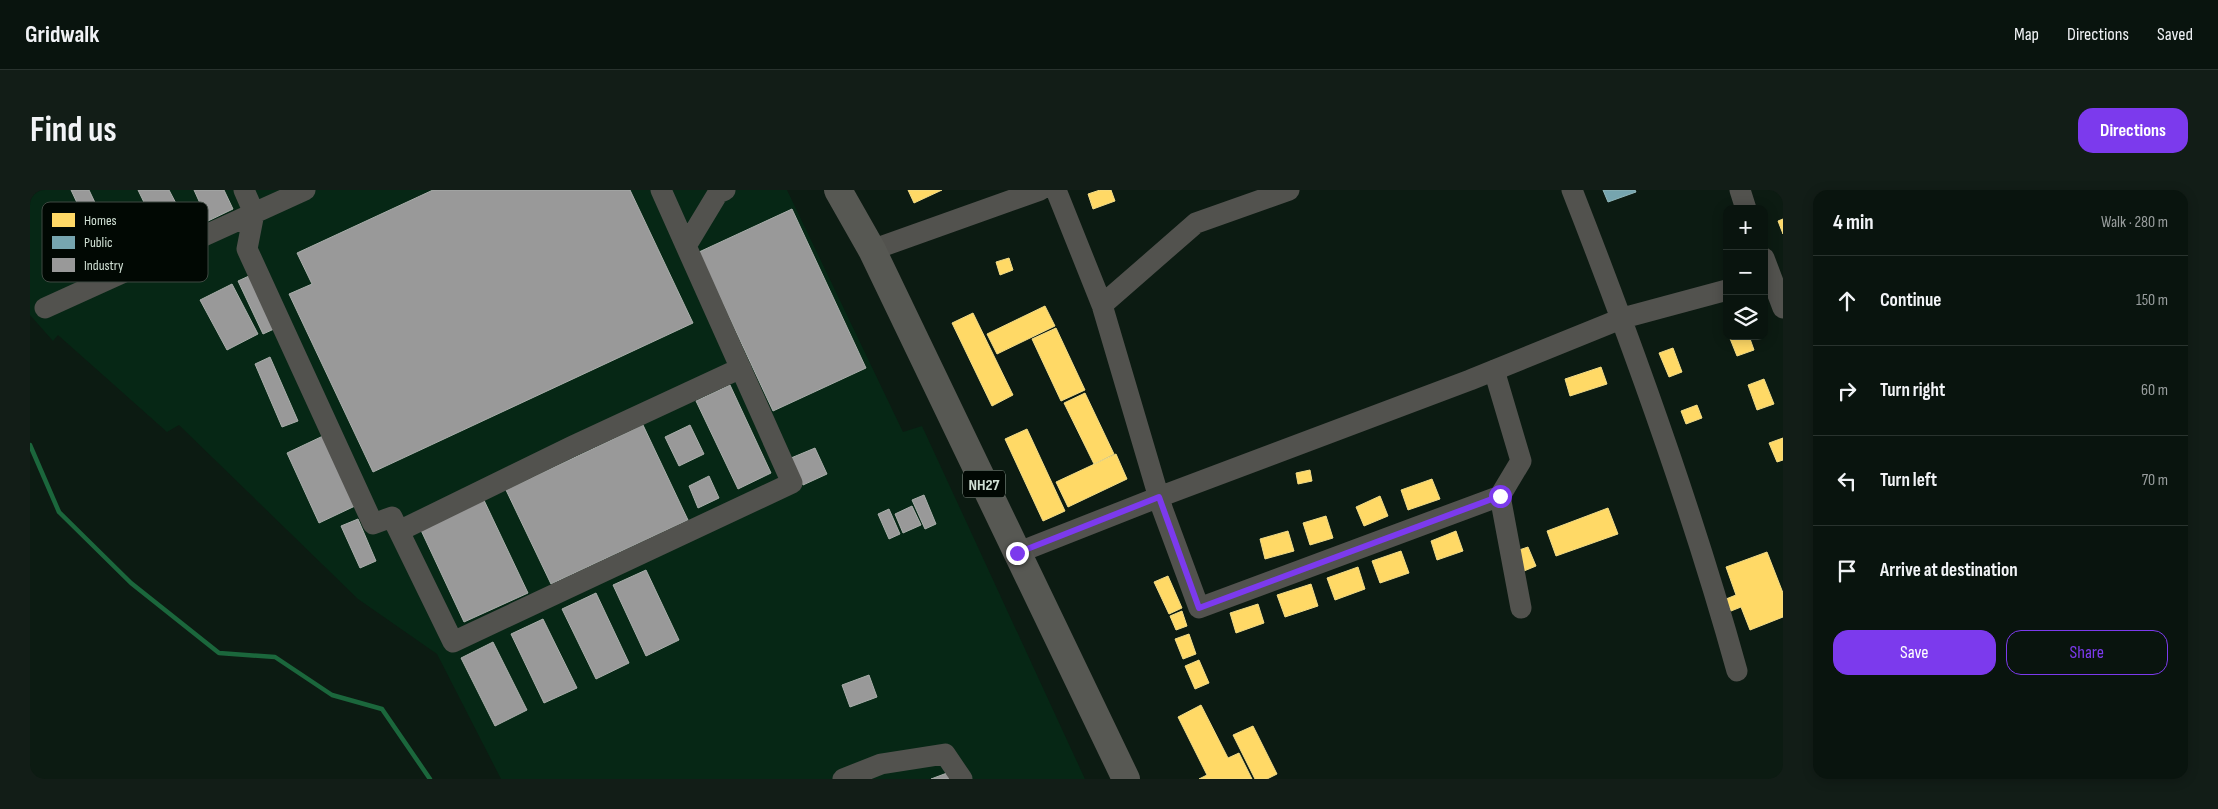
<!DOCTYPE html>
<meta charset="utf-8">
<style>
:root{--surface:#09140e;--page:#121d17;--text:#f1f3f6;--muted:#999e9e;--line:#29332e;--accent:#7c3aed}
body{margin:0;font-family:"Sofia Sans Condensed",sans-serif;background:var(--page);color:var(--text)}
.controls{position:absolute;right:15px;top:15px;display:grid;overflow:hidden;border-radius:10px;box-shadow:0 2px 12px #0003}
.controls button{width:45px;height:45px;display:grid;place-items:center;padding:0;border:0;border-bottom:1px solid var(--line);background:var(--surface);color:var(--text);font:25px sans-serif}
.stop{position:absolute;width:15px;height:15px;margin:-11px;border:4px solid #7c3aed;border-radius:50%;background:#fff}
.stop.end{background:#7c3aed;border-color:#fff;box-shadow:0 1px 5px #0008}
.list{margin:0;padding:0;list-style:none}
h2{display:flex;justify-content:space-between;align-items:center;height:65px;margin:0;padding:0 20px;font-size:21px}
h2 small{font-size:16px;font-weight:400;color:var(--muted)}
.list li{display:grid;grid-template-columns:32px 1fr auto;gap:15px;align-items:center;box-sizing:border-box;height:90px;padding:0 20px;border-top:1px solid var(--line)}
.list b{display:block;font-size:19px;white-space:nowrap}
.list em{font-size:16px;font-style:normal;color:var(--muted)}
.actions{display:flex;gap:10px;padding:15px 20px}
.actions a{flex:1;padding:11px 0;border:1px solid var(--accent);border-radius:15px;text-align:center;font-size:18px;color:var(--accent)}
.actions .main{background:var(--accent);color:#fff}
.icon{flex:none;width:28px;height:28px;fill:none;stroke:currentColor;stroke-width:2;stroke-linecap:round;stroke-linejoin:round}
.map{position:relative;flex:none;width:1753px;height:589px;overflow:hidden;border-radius:15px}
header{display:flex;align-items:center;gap:30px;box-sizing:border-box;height:70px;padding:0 25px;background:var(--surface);border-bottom:1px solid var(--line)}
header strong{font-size:24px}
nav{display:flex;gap:28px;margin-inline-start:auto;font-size:18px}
.intro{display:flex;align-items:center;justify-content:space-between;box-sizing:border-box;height:120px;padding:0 30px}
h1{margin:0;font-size:35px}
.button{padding:12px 22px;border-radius:15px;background:var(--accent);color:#fff;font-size:18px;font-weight:700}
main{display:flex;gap:30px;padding:0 30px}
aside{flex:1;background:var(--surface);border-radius:15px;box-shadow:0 2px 12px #0003}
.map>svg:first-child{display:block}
.built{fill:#062715}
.homes{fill:#ffd966;stroke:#f1db87}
.public{fill:#76a5af;stroke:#91b7ba}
.industry{fill:#999;stroke:#aaaeab}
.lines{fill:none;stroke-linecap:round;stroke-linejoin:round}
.stream{stroke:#1b673c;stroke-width:4.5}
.minor{stroke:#52524e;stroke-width:21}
.highway{stroke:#575853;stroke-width:28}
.route{stroke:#7c3aed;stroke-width:6}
.labels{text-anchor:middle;stroke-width:5;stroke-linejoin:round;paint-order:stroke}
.shield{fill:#010803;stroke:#929f95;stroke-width:1}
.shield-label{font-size:16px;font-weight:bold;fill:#d0e0d4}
.key{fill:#010803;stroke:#3f4942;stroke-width:1}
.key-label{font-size:14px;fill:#d0e0d4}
</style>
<header>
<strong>Gridwalk</strong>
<nav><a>Map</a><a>Directions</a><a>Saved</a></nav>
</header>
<div class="intro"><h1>Find us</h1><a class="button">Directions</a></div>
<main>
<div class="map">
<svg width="1753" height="589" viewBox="0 0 1753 589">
<rect width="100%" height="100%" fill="#0c1b12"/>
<path class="built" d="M0,0h757l116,242 19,-6 163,353h-584l-64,-125 -79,-55 -179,-174 -12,7 -109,-97 -5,6 -23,-26z"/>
<path class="homes" d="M878,0h34l-28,13z
M1070,0h11l4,11 -22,8 -5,-15z
M1753,29v15l-5,-13z
M979,68l4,12 -13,5 -4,-13z
M1015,116l10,20 -58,28 -10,-20z
M943,123l40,82 -21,11 -40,-83z
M1026,138l29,62 -24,11 -29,-62z
M1699,146h20l5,14 -17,6z
M1643,158l9,24 -13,5 -10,-24z
M1571,177l6,17 -37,12 -5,-17z
M1734,189l10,25 -17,6 -9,-25z
M1055,203l29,61 -20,10 -30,-61z
M1667,215l5,13 -16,6 -5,-13z
M997,239l38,82 -22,10 -38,-82z
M1753,248v22l-6,2 -8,-19z
M1086,264l11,25 -59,28 -12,-25z
M1280,280l2,11 -14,3 -2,-11z
M1402,289l8,20 -32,11 -7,-20z
M1350,306l8,20 -24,10 -8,-19z
M1578,318l10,26 -62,22 -9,-25z
M1296,326l7,22 -23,7 -7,-22z
M1258,341l6,20 -29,8 -5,-20z
M1426,341l7,20 -26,9 -6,-19z
M1498,357l8,19 -12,5 -8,-20z
M1371,361l8,22 -29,10 -8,-22z
M1737,362l16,41v24l-33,13 -9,-23 -10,4 -5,-12 10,-4 -10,-28z
M1328,377l7,22 -30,11 -8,-22z
M1138,386l14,32 -13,6 -15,-32z
M1281,394l7,22 -33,11 -8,-22z
M1228,414l6,19 -28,10 -6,-20z
M1152,421l5,15 -11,4 -6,-14z
M1159,444l7,20 -13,5 -8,-20z
M1169,470l10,23 -14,6 -10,-23z
M1171,515l27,53 11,-5 13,26h-53l8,-4 -29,-58z
M1223,536l24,48 -10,5h-12l-22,-44z"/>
<path class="public" d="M1573,0h32l1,2 -28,10z"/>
<path class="industry" d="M41,0h18l20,42 -15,7z
M108,0h31l11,21 -26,12z
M164,0h30l9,19 -25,12z
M403,0h197l63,133 -320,149 -84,-178 23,-10 -15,-31z
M762,19l74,159 -93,43 -74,-159z
M219,86l25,53 -11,5 -25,-53z
M202,94l26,50 -31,16 -27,-50z
M240,167l28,64 -16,6 -27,-63z
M700,195l41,88 -33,16 -42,-88z
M613,235l45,95 -137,64 -45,-94z
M660,235l14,29 -25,12 -14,-29z
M293,246l32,70 -36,17 -32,-70z
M785,258l12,26 -24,11 -12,-27z
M679,286l10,22 -21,10 -9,-22z
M894,305l12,29 -11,5 -13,-29z
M452,306l46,97 -64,29 -45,-96z
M882,316l9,19 -18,8 -8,-19z
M859,319l11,25 -11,5 -11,-25z
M328,329l18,42 -16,7 -19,-42z
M616,380l33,70 -33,16 -33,-71z
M566,403l33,70 -33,16 -34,-70z
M513,429l34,69 -33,15 -33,-69z
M463,452l34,68 -32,16 -34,-68z
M839,485l8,22 -27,10 -8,-22z
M917,583l2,6h-18z"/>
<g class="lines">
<path class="stream" d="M0,255l29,67 72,71 88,70 56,4 57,38 50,14 48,70"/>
<path class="minor" d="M214,0l10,23 -7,36 126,275 19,-7 61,125 339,-159 -106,-237 32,-53 7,-3
M631,0l25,56
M1026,0l46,115 60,203 37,100 301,-112
M1542,0c62,158 120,318 165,481
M1710,0l6,19
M842,60l168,-60
M1734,68l19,50
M1072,115l94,-82 93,-33
M15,118l260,-118
M1464,180l27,91 -21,35 21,112
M369,341l174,-85 168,-78
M987,363l142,-56 311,-117 153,-62 104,-28
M813,589l38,-15 64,-10 17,25"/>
<path class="highway" d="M808,0l34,60 254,529"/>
</g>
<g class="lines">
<path class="route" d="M987,363l142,-56 40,111 301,-112"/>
</g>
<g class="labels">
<rect class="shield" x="933" y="280.5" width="42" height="27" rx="4"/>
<g class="shield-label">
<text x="954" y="300">NH27</text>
</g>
</g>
<rect x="12" y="12" width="166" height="80" rx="8" class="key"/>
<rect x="22" y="23" width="23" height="14" fill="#ffd966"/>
<rect x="22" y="46" width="23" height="13" fill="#76a5af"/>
<rect x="22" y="68" width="23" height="14" fill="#999"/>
<g class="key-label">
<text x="54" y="35">Homes</text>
<text x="54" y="57">Public</text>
<text x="54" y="80">Industry</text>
</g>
</svg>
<div class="controls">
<button>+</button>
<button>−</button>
<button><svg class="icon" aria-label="layers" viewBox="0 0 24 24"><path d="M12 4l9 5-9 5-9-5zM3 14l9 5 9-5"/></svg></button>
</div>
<div class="stop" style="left:1470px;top:306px"></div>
<div class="stop end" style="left:987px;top:363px"></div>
</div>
<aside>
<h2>4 min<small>Walk · 280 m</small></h2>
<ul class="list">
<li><svg class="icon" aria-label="ahead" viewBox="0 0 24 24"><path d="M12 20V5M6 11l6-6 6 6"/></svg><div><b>Continue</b></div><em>150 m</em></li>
<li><svg class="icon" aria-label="right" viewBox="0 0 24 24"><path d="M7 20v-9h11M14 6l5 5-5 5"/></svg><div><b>Turn right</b></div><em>60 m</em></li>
<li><svg class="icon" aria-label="left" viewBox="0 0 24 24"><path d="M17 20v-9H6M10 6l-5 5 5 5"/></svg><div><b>Turn left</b></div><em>70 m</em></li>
<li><svg class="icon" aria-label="arrive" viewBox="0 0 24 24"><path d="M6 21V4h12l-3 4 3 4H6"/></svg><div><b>Arrive at destination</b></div></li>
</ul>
<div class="actions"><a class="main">Save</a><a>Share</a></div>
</aside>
</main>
